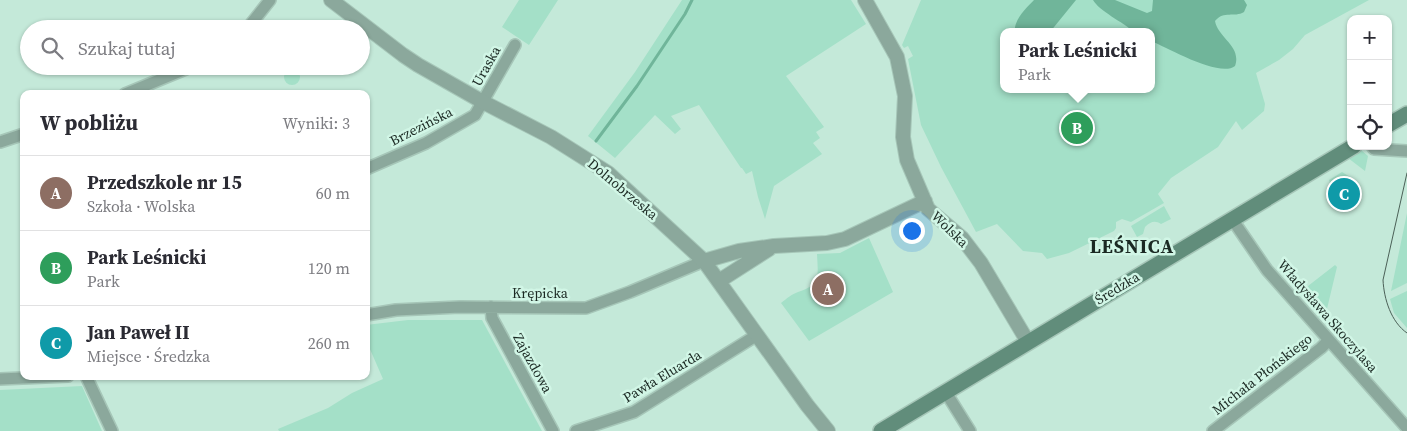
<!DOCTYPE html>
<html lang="pl">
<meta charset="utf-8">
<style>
:root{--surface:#fff;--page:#f2f2f3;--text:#2b2b33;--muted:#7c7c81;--line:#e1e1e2;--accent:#34705b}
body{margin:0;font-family:"Source Serif 4",serif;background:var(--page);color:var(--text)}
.controls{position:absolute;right:15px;top:15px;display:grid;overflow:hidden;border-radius:10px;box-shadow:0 1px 4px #0004}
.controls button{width:45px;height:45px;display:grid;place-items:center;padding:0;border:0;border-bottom:1px solid var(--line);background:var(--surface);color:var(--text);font:25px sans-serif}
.you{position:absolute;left:911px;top:230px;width:18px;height:18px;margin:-12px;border:4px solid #fff;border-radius:50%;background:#1a73e8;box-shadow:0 0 0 8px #1a73e833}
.badge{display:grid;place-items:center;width:32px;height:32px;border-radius:50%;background:var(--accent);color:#fff;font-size:16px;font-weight:700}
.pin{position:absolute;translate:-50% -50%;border:2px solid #fff;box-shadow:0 1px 5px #0006}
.popup{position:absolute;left:1000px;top:28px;width:155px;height:65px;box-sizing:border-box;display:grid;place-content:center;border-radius:10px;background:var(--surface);filter:drop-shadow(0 1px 4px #0005);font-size:16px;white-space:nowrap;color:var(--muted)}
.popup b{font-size:19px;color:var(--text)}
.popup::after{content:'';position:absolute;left:50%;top:100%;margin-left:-10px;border:10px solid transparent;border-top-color:var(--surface)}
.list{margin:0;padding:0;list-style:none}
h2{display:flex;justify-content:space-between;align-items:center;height:65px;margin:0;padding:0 20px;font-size:21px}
h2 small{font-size:16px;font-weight:400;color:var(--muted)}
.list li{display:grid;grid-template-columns:32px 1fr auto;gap:15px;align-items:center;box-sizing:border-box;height:75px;padding:0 20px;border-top:1px solid var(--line)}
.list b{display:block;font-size:19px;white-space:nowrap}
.list p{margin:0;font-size:16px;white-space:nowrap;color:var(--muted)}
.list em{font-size:16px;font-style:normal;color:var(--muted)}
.icon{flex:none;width:28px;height:28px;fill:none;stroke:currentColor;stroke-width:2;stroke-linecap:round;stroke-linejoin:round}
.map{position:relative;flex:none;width:1407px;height:431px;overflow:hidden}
.search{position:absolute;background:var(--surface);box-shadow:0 1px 4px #0004;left:20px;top:20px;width:350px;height:55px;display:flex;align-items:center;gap:12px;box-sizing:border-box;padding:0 18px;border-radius:28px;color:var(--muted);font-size:19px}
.panel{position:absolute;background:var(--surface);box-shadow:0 1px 4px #0004;left:20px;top:90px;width:350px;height:290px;border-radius:10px}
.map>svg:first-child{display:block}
.green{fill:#a4e0c8;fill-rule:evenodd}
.water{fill:#70b59a}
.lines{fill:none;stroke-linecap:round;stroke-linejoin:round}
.stream{stroke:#70b59a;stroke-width:3}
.minor-casing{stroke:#a6c6b8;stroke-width:14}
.tertiary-casing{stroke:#a6c6b8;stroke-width:16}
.secondary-casing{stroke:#a6c6b8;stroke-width:18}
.minor{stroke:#8ba89c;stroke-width:11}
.tertiary{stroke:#8ba89c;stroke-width:14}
.secondary{stroke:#618d7b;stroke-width:15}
.tram{stroke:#4b6057;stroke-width:1}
.labels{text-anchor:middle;stroke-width:5;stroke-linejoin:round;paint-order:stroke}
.street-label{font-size:14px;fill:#1b2923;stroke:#d1f6e6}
.district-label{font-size:19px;font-weight:bold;letter-spacing:1px;fill:#1b2923;stroke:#d1f6e6}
</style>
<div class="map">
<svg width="1407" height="431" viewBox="0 0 1407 431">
<rect width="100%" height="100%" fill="#c4e9d9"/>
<path class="green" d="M519,0h39l-29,45 -27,-18z
M682,0h169l15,24 -80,52 38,51 -8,5 4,6 -7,5 9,11 -48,32 -9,33 -7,-22 -6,-26 -6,3 -4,-6h-1l-42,-63 -28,11 10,13 -6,5 -20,-19 -40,43 -27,-22 47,-64z
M921,0h448l-64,35 -12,14 -14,11 -23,13 9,31 -1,7 -22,19 -6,-9 -18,26 -47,31 -13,16 6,9 -33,19 -9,-3 -6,3v6l-2,3 -45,22 -22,6 -5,-6 -19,-2 -26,-27 -21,8 -35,-65 -20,-42 -13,-66 5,-3 -5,-10 -4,2 -2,-3zM1003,32h148v57h-148z
M284 77a8 8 0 1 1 16 0a8 8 0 1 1-16 0Z
M1361,150l7,6 -3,15 -17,-13z
M1342,172l10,6 -4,4 -18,1 -1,-3z
M1164,206l7,13 -10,5c-6,-4 -11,-2 -16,3l-2,7 -6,3 -6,-11z
M1407,213v70l-16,8z
M869,238l24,54 -84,49 -28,-38c5,-4 11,-9 17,-11 23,-7 20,-16 19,-38l23,-1z
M1335,265l2,2 -12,50 -5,1 -21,-25z
M1407,291v37l-13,-15 -4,-14z
M408,320h74l60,111h-263l-1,-2 50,-21 24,-15 31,-14 -17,-39v-15z
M82,386l20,45h-102v-41z"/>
<path class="water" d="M1034,0h42l-26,32h-35c-2,-11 11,-24 19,-32z
M1093,0h22l32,13 5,-2 1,-11h91l3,5 -3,7c-10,6 -20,-2 -29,9 3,17 27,25 20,45 -15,12 -67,-18 -84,-25v-9h-17c-11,-10 -35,-21 -41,-32z"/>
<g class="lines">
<path class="stream" d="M596,141l41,-55 48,-72 7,-14"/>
<defs>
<path id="minor" d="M247,29l23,-29
M125,94l68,-28
M0,142l24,-8
M1372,146l2,3 33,2
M366,169l60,-26 49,-28 40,-70
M1232,219l35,51 140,158
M491,307l1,11 61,113
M366,315l30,-5 64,-3 126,1 44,-16 74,-31
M86,376l26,55
M0,379l68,-3
M945,391l25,40
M576,431l58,-19 123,-77
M1213,431l108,-83 8,-8"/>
<path id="tertiary" d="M331,0l72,55 15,10 65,37 68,35 57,36 96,88 103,144 21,26
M865,0l32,57 8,39 -2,41 4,23 21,49 34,29 19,25 47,79
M704,261l35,-10 35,-5 53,-3 18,-4 80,-38
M719,281l50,-32"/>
<path id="secondary" d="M1388,125l19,-11
M881,431l473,-285"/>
</defs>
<use href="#minor" class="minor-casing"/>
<use href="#tertiary" class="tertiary-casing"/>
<use href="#secondary" class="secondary-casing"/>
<use href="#minor" class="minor"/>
<use href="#tertiary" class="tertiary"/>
<use href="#secondary" class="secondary"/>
<path class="tram" d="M1407,173l-24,107c1,19 8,42 24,53"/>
</g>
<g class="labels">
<g class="street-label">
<text transform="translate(486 66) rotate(-61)" y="5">Uraska</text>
<text transform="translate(421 126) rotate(-27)" y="5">Brzezińska</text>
<text transform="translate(623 189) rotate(40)" y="5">Dolnobrzeska</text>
<text transform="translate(950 229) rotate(44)" y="5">Wolska</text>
<text transform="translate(1117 288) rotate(-31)" y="5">Średzka</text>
<text x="540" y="298">Krępicka</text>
<text transform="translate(1328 316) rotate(49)" y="5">Władysława Skoczylasa</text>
<text transform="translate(533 363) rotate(61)" y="5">Zajazdowa</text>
<text transform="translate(1262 374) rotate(-38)" y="5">Michała Płońskiego</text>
<text transform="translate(662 376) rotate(-31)" y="5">Pawła Eluarda</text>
</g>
<g class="district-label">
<text x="1132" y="253">LEŚNICA</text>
</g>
</g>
</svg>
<div class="controls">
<button>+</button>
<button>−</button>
<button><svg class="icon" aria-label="locate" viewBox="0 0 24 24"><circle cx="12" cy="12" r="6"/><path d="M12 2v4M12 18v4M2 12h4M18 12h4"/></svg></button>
</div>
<div class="you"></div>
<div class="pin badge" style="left:828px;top:289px;background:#8d6e63">A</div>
<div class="pin badge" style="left:1077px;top:128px;background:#2e9e5b">B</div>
<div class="popup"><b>Park Leśnicki</b>Park</div>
<div class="pin badge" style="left:1344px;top:194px;background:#0f9aa8">C</div>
<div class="search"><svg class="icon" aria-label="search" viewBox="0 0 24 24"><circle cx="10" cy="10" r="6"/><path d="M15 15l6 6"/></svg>Szukaj tutaj</div>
<section class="panel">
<h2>W pobliżu<small>Wyniki: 3</small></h2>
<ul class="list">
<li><span class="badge" style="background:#8d6e63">A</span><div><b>Przedszkole nr 15</b><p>Szkoła · Wolska</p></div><em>60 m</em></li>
<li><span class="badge" style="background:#2e9e5b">B</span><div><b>Park Leśnicki</b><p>Park</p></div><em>120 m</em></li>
<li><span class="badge" style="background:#0f9aa8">C</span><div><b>Jan Paweł II</b><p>Miejsce · Średzka</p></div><em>260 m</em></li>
</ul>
</section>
</div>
